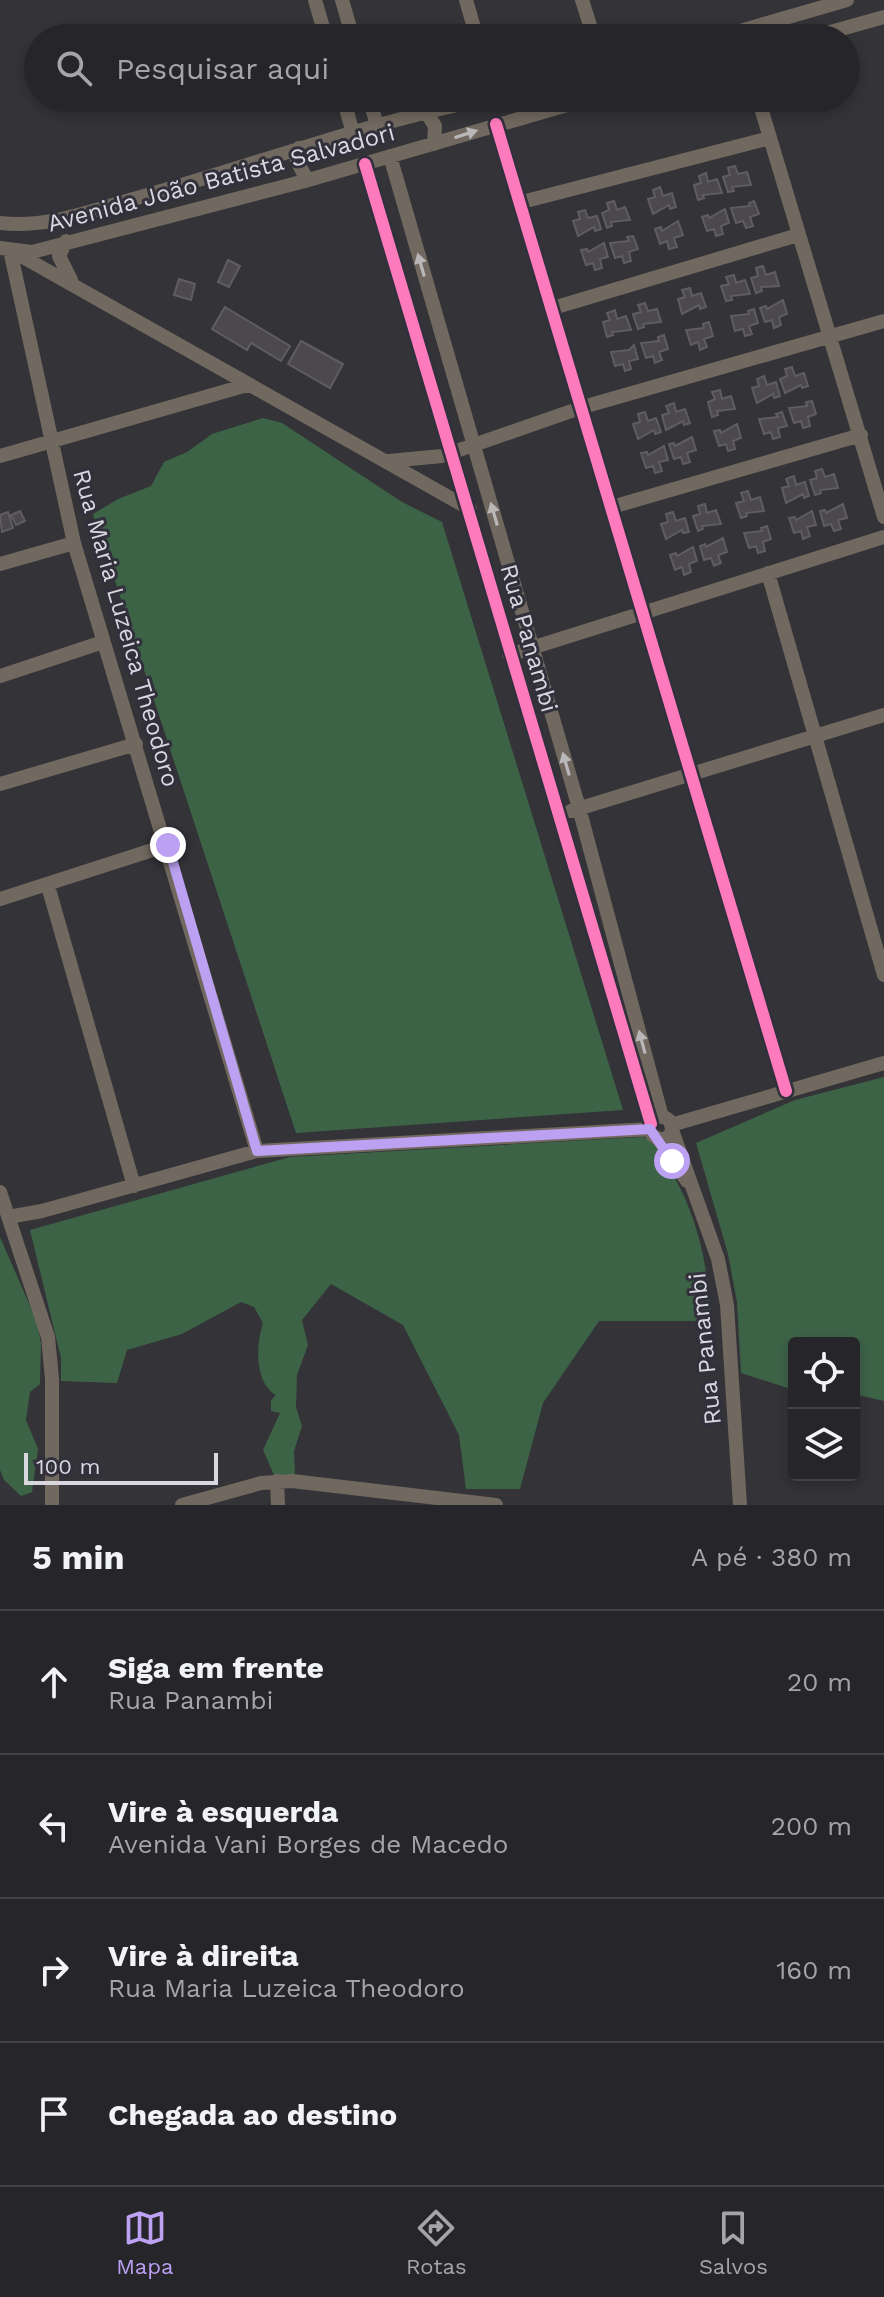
<!DOCTYPE html>
<html lang="pt">
<meta charset="utf-8">
<style>
:root{--surface:#26262a;--page:#323236;--text:#f1f3f6;--muted:#a4a5a8;--line:#424347;--accent:#bca0f2}
body{margin:0;font-family:"Work Sans",sans-serif;background:var(--page);color:var(--text)}
.controls{position:absolute;right:24px;bottom:24px;display:grid;overflow:hidden;border-radius:8px;box-shadow:0 4px 12px #0003}
.controls button{width:72px;height:72px;display:grid;place-items:center;padding:0;border:0;border-bottom:2px solid var(--line);background:var(--surface);color:var(--text);font:40px sans-serif}
.scale{position:absolute;left:24px;bottom:20px;width:194px;box-sizing:border-box;padding-left:8px;border:4px solid #d9d8e0;border-top:0;font-size:22px;line-height:28px;white-space:nowrap;color:#d9d8e0;-webkit-text-stroke:6px #31303b;paint-order:stroke}
.stop{position:absolute;width:24px;height:24px;margin:-18px;border:6px solid #bca0f2;border-radius:50%;background:#fff}
.stop.end{background:#bca0f2;border-color:#fff;box-shadow:0 2px 8px #0008}
.list{margin:0;padding:0;list-style:none}
h2{display:flex;justify-content:space-between;align-items:center;height:104px;margin:0;padding:0 32px;font-size:34px}
h2 small{font-size:26px;font-weight:400;color:var(--muted)}
.list li{display:grid;grid-template-columns:52px 1fr auto;gap:24px;align-items:center;box-sizing:border-box;height:144px;padding:0 32px;border-top:2px solid var(--line)}
.list b{display:block;font-size:30px;white-space:nowrap}
.list p{margin:0;font-size:26px;white-space:nowrap;color:var(--muted)}
.list em{font-size:26px;font-style:normal;color:var(--muted)}
.icon{flex:none;width:44px;height:44px;fill:none;stroke:currentColor;stroke-width:2;stroke-linecap:round;stroke-linejoin:round}
.map{position:relative;flex:none;width:884px;height:1505px;overflow:hidden}
.search{position:absolute;background:var(--surface);box-shadow:0 4px 12px #0003;left:24px;right:24px;top:24px;height:88px;display:flex;align-items:center;gap:20px;box-sizing:border-box;padding:0 28px;border-radius:44px;color:var(--muted);font-size:30px}
.sheet{height:680px;background:var(--surface)}
nav{display:flex;justify-content:space-around;align-items:center;box-sizing:border-box;height:112px;border-top:2px solid var(--line);background:var(--surface);font-size:22px;color:var(--muted)}
nav a{display:grid;justify-items:center;gap:4px}
nav .on{color:var(--accent)}
.map>svg:first-child{display:block}
.forest{fill:#3d6347}
.building{fill:#4b494c;stroke:#605d60;stroke-width:2}
.lines{fill:none;stroke-linecap:round;stroke-linejoin:round}
.minor{stroke:#71695f;stroke-width:14}
.cycleway-casing{stroke:#31303b;stroke-width:17}
.cycleway{stroke:#fd7abc;stroke-width:12}
.oneway{fill:#bab7b9}
.route{stroke:#bca0f2;stroke-width:10}
.labels{text-anchor:middle;stroke-width:6;stroke-linejoin:round;paint-order:stroke}
.street-label{font-size:24px;fill:#d9d8e0;stroke:#31303b}
</style>
<div class="map">
<svg width="884" height="1505" viewBox="0 0 884 1505">
<rect width="100%" height="100%" fill="#333338"/>
<path class="forest" d="M263,418l19,5 120,79 40,20 181,588 -327,23 -203,-619 25,-15 33,-13 13,-24 23,-10 25,-18z
M884,1077v324l-30,-7v-51h-60v47l-53,-17 -4,-71 -9,-48 -32,-111 99,-43z
M642,1137l10,3c43,65 53,104 60,181h-113l-56,82 -23,86h-54l-7,-54 -56,-110 -72,-41 -29,36 6,25 -11,30 -1,32 6,19 -8,25 1,25 -21,-1 -11,-25 17,-37 -9,-2v-11l5,-5c-22,-13 -20,-50 -13,-72l-9,-16 -13,-5 -59,32 -55,16 -10,33 -56,-2v-23l-31,-128 260,-73z
M0,1237l37,85 4,22 -1,40 -10,8 -4,28 12,29 -6,43 -11,4 -17,-16 -4,-10z"/>
<path class="building" d="M735,166l3,8 9,-2 4,13 -19,2 2,4 -6,1 -5,-15 7,-2 -2,-7z
M706,173l2,9 9,-3 5,14 -19,2 1,3 -6,2 -4,-15 7,-2 -2,-7z
M660,187l3,9 9,-3 4,14 -6,2 -1,-4 -16,9 -5,-15 7,-2 -2,-7z
M614,201l3,9 8,-3 5,13 -19,2 1,4 -5,2 -5,-15 7,-3 -2,-7z
M754,201l5,13 -9,3 3,9 -7,2 -3,-7 -7,2 -5,-15 19,-2 -1,-3z
M725,209l4,14 -8,3 2,8 -7,2 -2,-7 -7,2 -5,-14 6,-2 1,3z
M585,210l3,8 9,-2 4,13 -6,2 -1,-4 -16,9 -5,-15 7,-2 -2,-7z
M678,221l5,14 -9,3 3,9 -8,2 -2,-8 -7,3 -5,-15 6,-2 1,4z
M633,236l5,13 -9,3 2,9 -7,2 -2,-7 -7,2 -5,-15 19,-2 -2,-4z
M604,243l4,14 -8,2 2,9 -7,2 -2,-7 -7,2 -5,-15 6,-1 1,3z
M228,260l12,6 -11,21 -11,-5z
M763,266l3,9 9,-3 4,14 -18,1 1,4 -6,2 -5,-15 7,-2 -2,-8z
M734,275l2,8 9,-3 5,14 -19,2 1,4 -6,1 -5,-15 8,-2 -3,-7z
M179,279l16,5 -4,16 -17,-5z
M690,288l2,8 9,-3 5,14 -6,2 -1,-4 -17,9 -4,-15 7,-2 -3,-7z
M783,300l4,14 -8,3 2,8 -7,3 -2,-8 -7,2 -5,-14 6,-2 1,3z
M645,303l3,8 9,-2 4,13 -18,2 1,3 -6,2 -5,-15 8,-2 -3,-7z
M225,307l65,39 -9,15 -30,-18 -4,7 -35,-21z
M754,309l4,14 -9,3 3,8 -7,2 -2,-7 -8,2 -4,-15 18,-2 -1,-3z
M615,310l2,9 9,-3 5,14 -19,2 1,3 -6,2 -4,-15 7,-2 -3,-7z
M709,322l4,14 -9,3 3,8 -7,3 -2,-8 -7,3 -5,-15 18,-2 -1,-4z
M664,335l4,14 -9,3 3,8 -7,3 -2,-7 -7,2 -5,-15 18,-2 -1,-4z
M301,341l42,23 -13,24 -42,-24z
M634,345l4,14 -9,2 2,8 -6,2 -2,-7 -8,2 -4,-14 18,-2z
M792,367l3,9 9,-3 4,13 -6,2 -1,-3 -16,8 -5,-14 7,-3 -2,-7z
M764,376l3,9 9,-3 4,14 -6,2 -1,-4 -16,9 -5,-15 7,-2 -2,-7z
M720,390l2,9 9,-3 4,13 -18,2 1,4 -6,2 -4,-15 7,-3 -3,-7z
M812,401l4,13 -8,3 2,9 -7,2 -2,-7 -7,2 -5,-15 18,-2 -1,-4z
M674,403l2,9 9,-3 5,14 -6,2 -1,-4 -17,9 -4,-15 7,-2 -3,-7z
M645,412l3,9 8,-3 5,14 -6,2 -1,-4 -16,9 -5,-15 7,-2 -2,-8z
M782,412l5,14 -9,2 2,9 -7,2 -2,-7 -7,2 -5,-15 19,-2 -2,-3z
M737,424l4,14 -8,3 2,8 -7,2 -2,-7 -7,2 -5,-15 6,-1 1,3z
M692,437l4,13 -9,3 3,9 -7,2 -2,-7 -7,2 -5,-15 5,-1 1,3z
M664,446l4,14 -9,2 3,9 -7,2 -2,-7 -7,2 -5,-15 6,-1 1,3z
M822,469l3,8 9,-3 4,14 -18,2 1,3 -6,2 -5,-15 7,-2 -2,-7z
M794,476l2,9 9,-3 4,14 -5,2 -1,-4 -17,9 -4,-15 7,-2 -3,-7z
M748,491l3,9 9,-3 4,14 -18,2 1,3 -6,2 -5,-15 8,-2 -3,-8z
M705,504l2,9 9,-3 5,14 -19,2 1,3 -5,2 -5,-15 7,-2 -2,-8z
M843,504l4,14 -9,2 3,9 -7,2 -3,-7 -7,2 -4,-15 5,-1 1,3z
M20,511l5,10 -9,4 -5,-10z
M812,511l4,14 -9,2 3,9 -7,3 -2,-8 -7,2 -5,-15 6,-1 1,3z
M8,512l5,16 -11,4 -2,-17z
M673,512l3,9 9,-3 4,14 -6,1 -1,-3 -16,9 -5,-15 7,-2 -2,-8z
M767,526l4,13 -8,3 2,9 -7,2 -2,-7 -7,2 -5,-15 18,-2 -1,-3z
M723,538l4,14 -9,3 3,8 -7,3 -3,-8 -7,2 -4,-14 5,-2 1,3z
M693,547l4,14 -8,3 2,8 -7,3 -2,-8 -7,3 -5,-15 6,-2 1,3z"/>
<g class="lines">
<path class="minor" d="M315,0l11,38
M342,0l11,38
M466,0l11,38
M582,0l12,38
M716,38l131,-38
M809,38l75,-21
M343,98l10,35
M369,98l8,27
M758,98l126,419
M425,111l10,15 -1,18
M496,124l290,967
M299,148l-2,13 10,19
M390,156l189,652 83,309
M365,164l286,960
M522,202l248,-64
M0,223c47,6 92,-13 137,-25 119,-33 234,-77 354,-100
M66,241l-7,15 12,24
M0,248l32,4 273,-71 286,-83
M10,250l64,293 183,608
M14,252l456,257
M553,308l245,-73
M0,456l247,-71
M389,461l53,-5 141,-49 301,-86
M612,507l249,-72
M0,564l74,-21
M768,573l116,402
M509,655l375,-118
M0,676l103,-34
M0,784l136,-40
M571,811l313,-96
M48,886l86,300
M0,899l168,-54
M650 1128a11 11 0 1 1 22 0a11 11 0 1 1-22 0Z
M671,1125l213,-62
M672,1130l46,129 9,46 13,200
M658,1138l29,43
M0,1192l48,145 4,42v126
M8,1217l34,-6 215,-60 393,-22
M277,1481l1,24
M182,1505l79,-22 31,-2 204,24"/>
<defs>
<path id="cycleway" d="M496,124l290,967
M365,164l286,960"/>
</defs>
<use href="#cycleway" class="cycleway-casing"/>
<use href="#cycleway" class="cycleway"/>
</g>
<defs><path id="oneway-solid" d="M-6-.8H1V-3.2L6.5 0L1 3.2V.8H-6Z" transform="scale(2)"/></defs>
<g class="oneway">
<use href="#oneway-solid" transform="translate(466 134) rotate(-18)"/>
<use href="#oneway-solid" transform="translate(421 265) rotate(-106)"/>
<use href="#oneway-solid" transform="translate(494 514) rotate(-106)"/>
<use href="#oneway-solid" transform="translate(566 764) rotate(-106)"/>
<use href="#oneway-solid" transform="translate(642 1042) rotate(-105)"/>
</g>
<g class="lines">
<path class="route" d="M168,845l89,306 393,-22 22,32"/>
</g>
<g class="labels">
<g class="street-label">
<text transform="translate(221 178) rotate(-15)" y="8">Avenida João Batista Salvadori</text>
<text transform="translate(126 628) rotate(74)" y="8">Rua Maria Luzeica Theodoro</text>
<text transform="translate(529 638) rotate(74)" y="8">Rua Panambi</text>
<text transform="translate(705 1349) rotate(-96)" y="8">Rua Panambi</text>
</g>
</g>
</svg>
<div class="controls">
<button><svg class="icon" aria-label="locate" viewBox="0 0 24 24"><circle cx="12" cy="12" r="6"/><path d="M12 2v4M12 18v4M2 12h4M18 12h4"/></svg></button>
<button><svg class="icon" aria-label="layers" viewBox="0 0 24 24"><path d="M12 4l9 5-9 5-9-5zM3 14l9 5 9-5"/></svg></button>
</div>
<div class="scale">100 m</div>
<div class="stop" style="left:672px;top:1161px"></div>
<div class="stop end" style="left:168px;top:845px"></div>
<div class="search"><svg class="icon" aria-label="search" viewBox="0 0 24 24"><circle cx="10" cy="10" r="6"/><path d="M15 15l6 6"/></svg>Pesquisar aqui</div>
</div>
<section class="sheet">
<h2>5 min<small>A pé · 380 m</small></h2>
<ul class="list">
<li><svg class="icon" aria-label="ahead" viewBox="0 0 24 24"><path d="M12 20V5M6 11l6-6 6 6"/></svg><div><b>Siga em frente</b><p>Rua Panambi</p></div><em>20 m</em></li>
<li><svg class="icon" aria-label="left" viewBox="0 0 24 24"><path d="M17 20v-9H6M10 6l-5 5 5 5"/></svg><div><b>Vire à esquerda</b><p>Avenida Vani Borges de Macedo</p></div><em>200 m</em></li>
<li><svg class="icon" aria-label="right" viewBox="0 0 24 24"><path d="M7 20v-9h11M14 6l5 5-5 5"/></svg><div><b>Vire à direita</b><p>Rua Maria Luzeica Theodoro</p></div><em>160 m</em></li>
<li><svg class="icon" aria-label="arrive" viewBox="0 0 24 24"><path d="M6 21V4h12l-3 4 3 4H6"/></svg><div><b>Chegada ao destino</b></div></li>
</ul>
</section>
<nav>
<a class="on"><svg class="icon" aria-label="map" viewBox="0 0 24 24"><path d="M3 6l6-2 6 2 6-2v14l-6 2-6-2-6 2zM9 4v14M15 6v14"/></svg>Mapa</a>
<a><svg class="icon" aria-label="directions" viewBox="0 0 24 24"><path d="M12 3l9 9-9 9-9-9zM9 14v-3h6M13 9l2 2-2 2"/></svg>Rotas</a>
<a><svg class="icon" aria-label="saved" viewBox="0 0 24 24"><path d="M7 4h10v16l-5-4-5 4z"/></svg>Salvos</a>
</nav>
